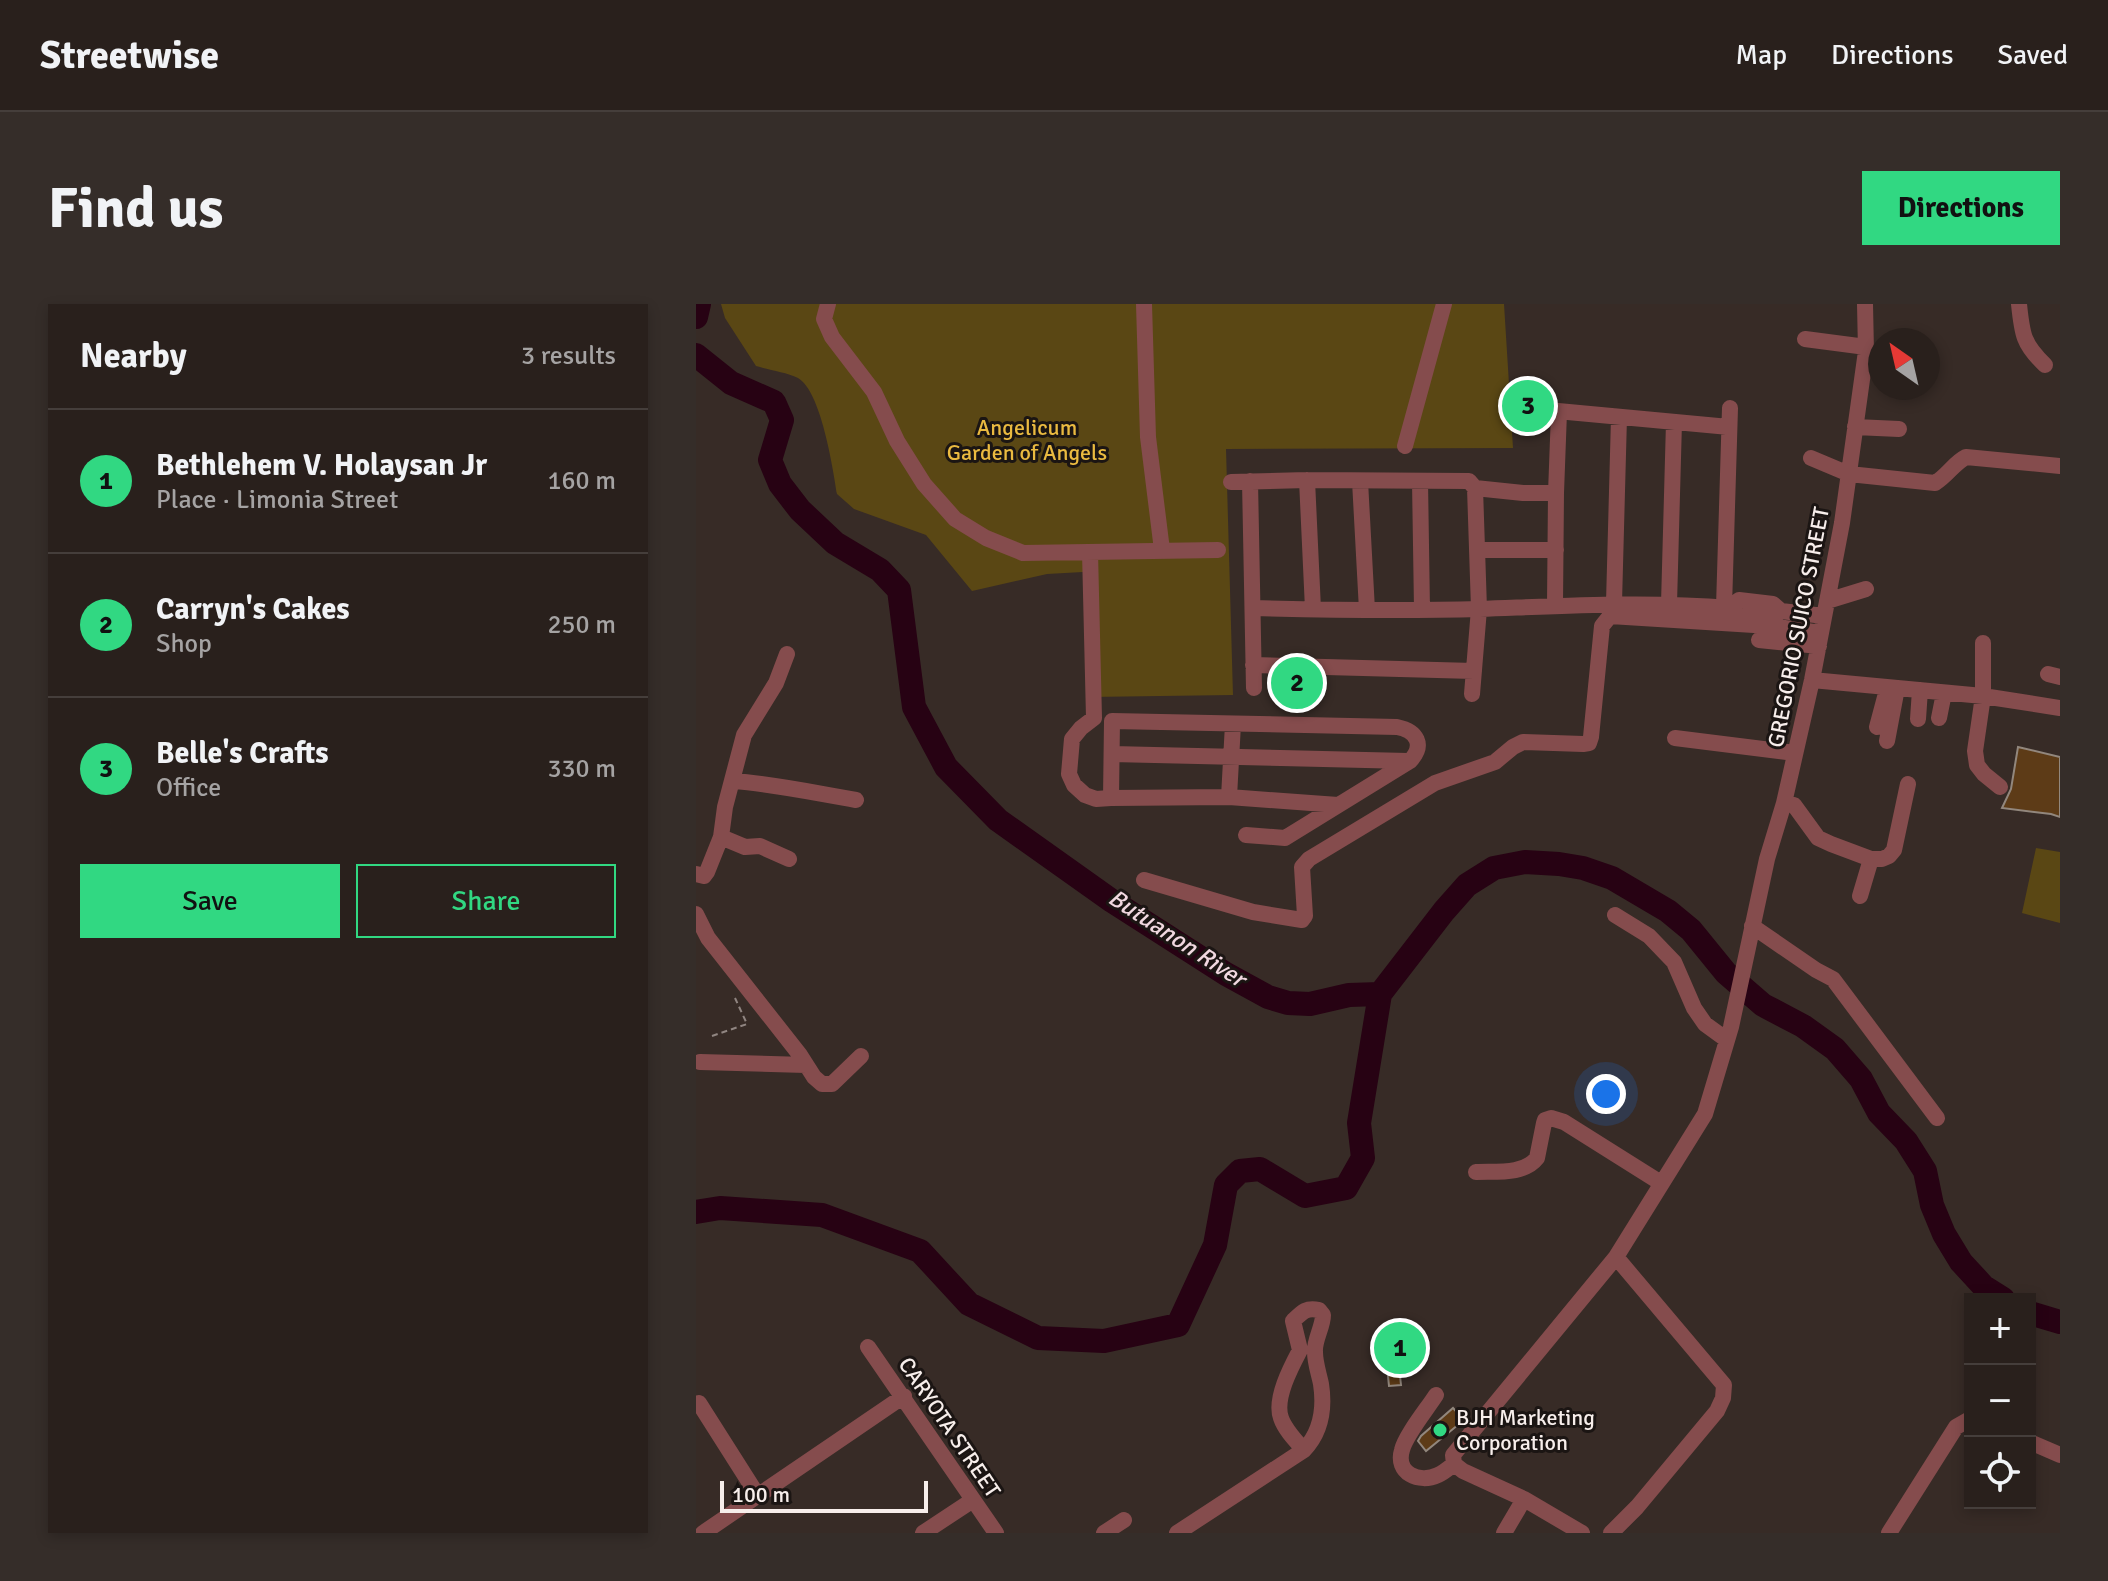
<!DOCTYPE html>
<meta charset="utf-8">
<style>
:root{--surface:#29201c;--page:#352d29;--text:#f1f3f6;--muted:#a5a3a3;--line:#453e3b;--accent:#31d882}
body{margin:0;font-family:Signika,sans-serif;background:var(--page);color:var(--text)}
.controls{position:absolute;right:24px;bottom:24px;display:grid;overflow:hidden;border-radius:0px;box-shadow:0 4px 12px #0003}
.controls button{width:72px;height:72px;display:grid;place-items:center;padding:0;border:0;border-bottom:2px solid var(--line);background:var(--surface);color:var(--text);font:40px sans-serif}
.compass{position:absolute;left:1172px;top:24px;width:72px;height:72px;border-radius:50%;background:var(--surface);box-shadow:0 4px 12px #0003;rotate:326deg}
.scale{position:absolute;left:24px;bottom:20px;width:208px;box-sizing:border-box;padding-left:8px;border:4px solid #f7eeeb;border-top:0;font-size:22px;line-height:28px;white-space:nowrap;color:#f7eeeb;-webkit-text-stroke:6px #1b1513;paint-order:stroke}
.you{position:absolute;left:910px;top:790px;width:28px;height:28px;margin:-20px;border:6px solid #fff;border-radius:50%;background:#1a73e8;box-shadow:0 0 0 12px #1a73e833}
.badge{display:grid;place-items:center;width:52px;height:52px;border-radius:50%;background:var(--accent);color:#111;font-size:26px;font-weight:700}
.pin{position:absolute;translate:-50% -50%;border:4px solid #fff;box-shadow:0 2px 8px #0006}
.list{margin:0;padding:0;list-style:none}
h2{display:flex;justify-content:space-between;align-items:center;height:104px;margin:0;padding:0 32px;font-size:34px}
h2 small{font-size:26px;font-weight:400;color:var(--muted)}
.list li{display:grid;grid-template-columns:52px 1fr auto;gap:24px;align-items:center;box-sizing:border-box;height:144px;padding:0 32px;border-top:2px solid var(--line)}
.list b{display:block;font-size:30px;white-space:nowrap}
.list p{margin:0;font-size:26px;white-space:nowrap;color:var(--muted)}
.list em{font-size:26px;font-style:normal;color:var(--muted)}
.actions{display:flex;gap:16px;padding:24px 32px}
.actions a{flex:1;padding:18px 0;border:2px solid var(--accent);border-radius:0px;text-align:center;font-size:28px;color:var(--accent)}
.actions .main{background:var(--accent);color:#111}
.icon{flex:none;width:44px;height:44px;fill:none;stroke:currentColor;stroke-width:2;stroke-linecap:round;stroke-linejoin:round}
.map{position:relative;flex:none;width:1364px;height:1229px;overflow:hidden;border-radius:0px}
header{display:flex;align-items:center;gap:48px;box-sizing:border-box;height:112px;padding:0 40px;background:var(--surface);border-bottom:2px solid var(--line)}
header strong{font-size:38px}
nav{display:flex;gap:44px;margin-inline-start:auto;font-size:28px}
.intro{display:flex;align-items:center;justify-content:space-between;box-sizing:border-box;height:192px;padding:0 48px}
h1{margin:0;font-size:56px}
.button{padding:20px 36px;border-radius:0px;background:var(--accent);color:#111;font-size:28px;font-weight:700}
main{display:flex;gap:48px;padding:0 48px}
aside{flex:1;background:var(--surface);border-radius:0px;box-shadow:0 4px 12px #0003}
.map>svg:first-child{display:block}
.green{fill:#5a4714}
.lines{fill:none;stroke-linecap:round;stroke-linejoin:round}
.river{stroke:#270213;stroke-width:24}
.building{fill:#5d3b17;stroke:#92877d;stroke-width:2}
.path{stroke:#908581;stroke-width:2;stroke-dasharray:6 4;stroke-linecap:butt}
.minor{stroke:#854c4d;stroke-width:16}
.poi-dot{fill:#31d882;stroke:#1b1513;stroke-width:3}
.labels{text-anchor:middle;stroke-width:6;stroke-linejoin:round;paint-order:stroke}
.park-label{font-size:22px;fill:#eaba40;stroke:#1b1513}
.street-label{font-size:22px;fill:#f7eeeb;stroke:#1b1513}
.poi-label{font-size:22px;fill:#f7eeeb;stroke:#1b1513;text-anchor:start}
.water-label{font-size:24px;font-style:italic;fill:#f1d8e0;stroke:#1b1513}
</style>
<header>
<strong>Streetwise</strong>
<nav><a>Map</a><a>Directions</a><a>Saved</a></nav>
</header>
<div class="intro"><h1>Find us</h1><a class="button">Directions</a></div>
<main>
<aside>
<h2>Nearby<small>3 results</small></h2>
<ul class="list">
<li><span class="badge">1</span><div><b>Bethlehem V. Holaysan Jr</b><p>Place · Limonia Street</p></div><em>160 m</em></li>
<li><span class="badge">2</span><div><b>Carryn's Cakes</b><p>Shop</p></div><em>250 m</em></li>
<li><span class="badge">3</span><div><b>Belle's Crafts</b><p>Office</p></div><em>330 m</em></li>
</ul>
<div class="actions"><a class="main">Save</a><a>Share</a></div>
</aside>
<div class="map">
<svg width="1364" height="1229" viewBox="0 0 1364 1229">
<rect width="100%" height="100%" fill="#372b26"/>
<path class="green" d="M25,0h783l9,144 -287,1 7,246 -144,2 -6,-125 -36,2 -75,17 -46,-56 -72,-26 -17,-15c-4,-26 -16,-103 -39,-116 -12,-6 -29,-8 -42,-12l-31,-48z
M1340,544l24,4v71l-38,-10z"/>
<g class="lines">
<path class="river" d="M0,13l3,-13
M0,51l35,28 43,19 8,18 -12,40 10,24 20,26 35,33 45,27 19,20 15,117 32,60 52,53 114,81 114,73 42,23 20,6 22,1 39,-9 31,-1 64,-83 23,-26 27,-17 31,-6 34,2 24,4 29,10 56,33 23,19 35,43 37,32 40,21 32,23 26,30 18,34 27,28 19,30 7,34 12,29 17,28 23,25 19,12
M0,908l24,-4 102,7 98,36 49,53 69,34 66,3 74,-16 37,-80 11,-60 14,-14 20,-2 45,27 41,-8 17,-30 -4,-35 21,-129
M1334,1009l30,9"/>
</g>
<path class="building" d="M1322,443l42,10v60l-9,-3 -49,-6 9,-19z
M703,1022l2,15 12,-1 2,16 -17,2 3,27 -12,1 -6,-58z
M757,1104l11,12 -38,31 -8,-10 3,-5z"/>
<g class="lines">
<path class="path" d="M16,732l35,-12 -12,-26"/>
<path class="minor" d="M132,0l-4,15 8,18 42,55 23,49 27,43 31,35 31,19 37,15 195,-3
M448,0l4,133 14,113
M1323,0c3,30 4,40 26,61
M1109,35l61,8
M819,103l214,20
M1159,123l44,2
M709,142l39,-142
M1115,154l38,16 86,9c12,-7 19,-20 31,-26l94,9
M611,176l6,129
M554,177l4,207
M664,177l7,129
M724,177l2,128
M535,178l76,-2 162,1 6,7 48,5h33
M782,246h78
M394,248l4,166 -13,10 -9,11 -3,35 5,11 11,10 11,4 15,-1
M1131,297l39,-12
M918,299l5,-186
M973,300l5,-182
M859,301l1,-112 3,-81
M1028,303l6,-199
M557,304c76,2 151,3 227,1 84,-3 166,-8 250,-1l5,8 36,3 10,-8 43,5
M1034,304l9,-8 34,4 8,7
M1063,336l60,6
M1287,339v53l-8,55 2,14 7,9 16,13
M557,361l221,6
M1352,370l12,3
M1116,376l171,16 77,12
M776,390l7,-85 -4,-121
M1243,414l5,-25
M1222,415l2,-29
M1181,423l8,-30
M979,434l120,15
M1191,437l10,-53
M416,450l296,7
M37,477c42,3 82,12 123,19
M533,493l4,-73
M1088,499l10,2 24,33 13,6 40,15h11l7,-3 5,-6 14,-66
M550,531l39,3 125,-77c15,-16 7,-30 -13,-34l-285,-6 -1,77 118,-1 109,8
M25,533l24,10 15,-1 29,13
M0,570l8,2 3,-4 14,-35 4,-30 19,-72 32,-52 11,-29
M448,576l109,32 49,8 3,-4 -3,-49 7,-8 126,-76 60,-21 18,-15 10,-5 60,2 6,-1 2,-6 11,-111 8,-10 160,10 51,7
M1164,592l11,-37
M0,610l12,24 92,117 14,22 8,7h10l29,-28
M919,611l34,21 25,26 20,46 11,16 22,16
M1056,622l64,44 17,9 104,139
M4,758l106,3
M780,868c19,-1 48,3 61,-14l7,-35 1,-3 6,-2 13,4 97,61
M172,1043l128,186
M604,1046c-9,17 -26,49 -19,68 4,12 15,23 23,32
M740,1091c-9,14 -31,41 -34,55 -7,23 17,34 36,25 5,-2 11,-7 16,-11
M3,1099l59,93
M1334,1138l30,13
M758,1160l-1,-9 163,-198 89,-143 26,-87 36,-168 17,-56 28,-123 30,-157 24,-172 -1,-47
M758,1160l9,7 61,28 58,34
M7,1229l201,-137
M227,1229l50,-33
M408,1229l20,-13
M481,1229l127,-83c17,-18 21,-40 17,-66 -2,-10 -6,-21 -6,-32 -1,-12 8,-25 8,-37l-4,-5c-13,-3 -17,2 -26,11l7,29
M808,1229l20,-34
M915,1229l26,-26 80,-96 6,-13 1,-13 -108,-128
M1193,1229l67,-106 14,-8"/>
</g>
<circle class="poi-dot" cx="744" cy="1126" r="8"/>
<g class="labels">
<g class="park-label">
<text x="331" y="131">Angelicum<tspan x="331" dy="25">Garden of Angels</tspan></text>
</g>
<g class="street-label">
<text transform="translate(1102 323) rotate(-79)" y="8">GREGORIO SUICO STREET</text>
<text transform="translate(254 1123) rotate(56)" y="8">CARYOTA STREET</text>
</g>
<g class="poi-label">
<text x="760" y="1121">BJH Marketing<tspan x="760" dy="25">Corporation</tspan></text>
</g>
<g class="water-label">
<text transform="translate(481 634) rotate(33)" y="8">Butuanon River</text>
</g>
</g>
</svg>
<div class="controls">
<button>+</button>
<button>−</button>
<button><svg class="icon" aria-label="locate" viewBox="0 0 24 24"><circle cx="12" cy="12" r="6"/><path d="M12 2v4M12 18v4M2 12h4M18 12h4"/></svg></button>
</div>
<svg class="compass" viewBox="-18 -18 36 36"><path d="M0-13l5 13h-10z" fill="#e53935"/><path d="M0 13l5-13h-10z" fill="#a5a3a3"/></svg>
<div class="scale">100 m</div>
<div class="you"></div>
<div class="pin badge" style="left:704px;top:1044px">1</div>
<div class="pin badge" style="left:601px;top:379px">2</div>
<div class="pin badge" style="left:832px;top:102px">3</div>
</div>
</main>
